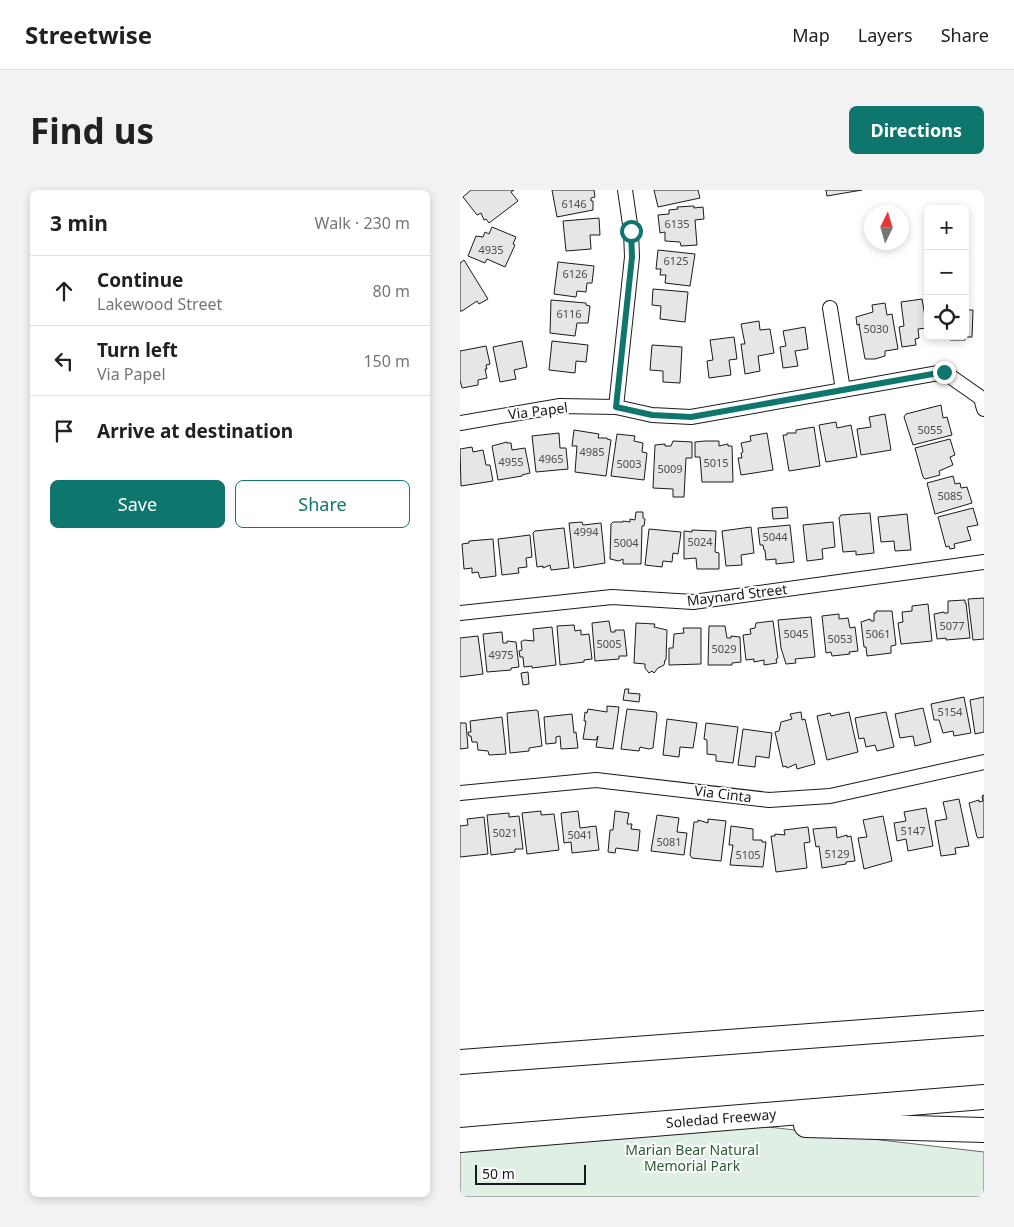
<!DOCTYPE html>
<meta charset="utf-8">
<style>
:root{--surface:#fff;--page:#f2f2f2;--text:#202124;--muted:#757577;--line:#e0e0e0;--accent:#0f766e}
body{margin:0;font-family:"Noto Sans",sans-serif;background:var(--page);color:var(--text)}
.controls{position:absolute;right:15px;top:15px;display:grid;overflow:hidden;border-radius:8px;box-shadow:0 2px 8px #0003}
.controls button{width:45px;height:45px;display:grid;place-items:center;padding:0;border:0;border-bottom:1px solid var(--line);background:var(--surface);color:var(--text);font:25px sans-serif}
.compass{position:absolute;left:404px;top:15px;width:45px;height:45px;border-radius:50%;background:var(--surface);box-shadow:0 2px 8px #0003;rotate:5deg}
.scale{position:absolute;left:15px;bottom:12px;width:111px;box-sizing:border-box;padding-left:5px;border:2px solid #1a1a1a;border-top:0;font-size:14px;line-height:18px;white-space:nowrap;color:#1a1a1a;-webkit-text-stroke:4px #fff;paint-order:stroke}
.stop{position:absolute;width:15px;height:15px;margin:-11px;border:4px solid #0f766e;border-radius:50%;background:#fff}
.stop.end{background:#0f766e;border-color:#fff;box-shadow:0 1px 5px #0008}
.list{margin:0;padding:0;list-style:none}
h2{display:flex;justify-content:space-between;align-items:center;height:65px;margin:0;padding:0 20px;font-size:21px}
h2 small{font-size:16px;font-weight:400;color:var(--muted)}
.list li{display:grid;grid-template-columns:32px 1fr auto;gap:15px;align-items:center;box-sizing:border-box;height:70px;padding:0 20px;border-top:1px solid var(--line)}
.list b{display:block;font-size:19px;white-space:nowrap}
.list p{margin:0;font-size:16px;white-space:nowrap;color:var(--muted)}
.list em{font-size:16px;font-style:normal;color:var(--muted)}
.actions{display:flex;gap:10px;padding:15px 20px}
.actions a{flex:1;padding:11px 0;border:1px solid var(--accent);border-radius:8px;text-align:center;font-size:18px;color:var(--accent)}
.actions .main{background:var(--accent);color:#fff}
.icon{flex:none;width:28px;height:28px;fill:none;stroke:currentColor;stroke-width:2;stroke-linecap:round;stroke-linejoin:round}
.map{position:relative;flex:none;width:524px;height:1007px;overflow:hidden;border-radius:8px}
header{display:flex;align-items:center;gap:30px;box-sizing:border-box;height:70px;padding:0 25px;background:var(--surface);border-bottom:1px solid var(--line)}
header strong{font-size:24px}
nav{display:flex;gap:28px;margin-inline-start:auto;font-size:18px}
.intro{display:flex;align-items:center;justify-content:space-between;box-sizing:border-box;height:120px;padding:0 30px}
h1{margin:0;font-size:35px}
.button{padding:12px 22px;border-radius:8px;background:var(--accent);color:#fff;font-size:18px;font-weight:700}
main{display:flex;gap:30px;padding:0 30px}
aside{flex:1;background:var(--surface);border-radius:8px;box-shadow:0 2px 8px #0003}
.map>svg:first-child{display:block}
.green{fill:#e0efe3;stroke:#6a6a6a}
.building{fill:#e6e6e6;stroke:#1a1a1a}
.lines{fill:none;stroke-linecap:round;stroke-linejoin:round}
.minor-casing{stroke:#1a1a1a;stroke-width:16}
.motorway-casing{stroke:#1a1a1a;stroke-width:26}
.minor{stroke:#fff;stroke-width:14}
.motorway{stroke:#fff;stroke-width:24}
.route{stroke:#0f766e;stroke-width:6}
.labels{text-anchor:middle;stroke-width:4;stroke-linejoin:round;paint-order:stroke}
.number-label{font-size:11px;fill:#4d4d4d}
.street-label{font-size:14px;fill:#1a1a1a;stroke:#fff}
.park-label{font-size:14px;fill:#2b5a34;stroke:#fff}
</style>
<header>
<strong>Streetwise</strong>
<nav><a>Map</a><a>Layers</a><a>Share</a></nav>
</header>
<div class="intro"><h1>Find us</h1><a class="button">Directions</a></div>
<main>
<aside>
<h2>3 min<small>Walk · 230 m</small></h2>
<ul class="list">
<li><svg class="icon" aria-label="ahead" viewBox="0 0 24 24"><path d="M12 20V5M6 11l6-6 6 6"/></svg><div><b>Continue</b><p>Lakewood Street</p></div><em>80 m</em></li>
<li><svg class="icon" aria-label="left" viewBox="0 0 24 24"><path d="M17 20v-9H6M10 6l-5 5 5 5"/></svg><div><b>Turn left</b><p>Via Papel</p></div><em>150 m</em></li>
<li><svg class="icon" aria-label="arrive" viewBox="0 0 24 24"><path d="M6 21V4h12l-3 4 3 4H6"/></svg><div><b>Arrive at destination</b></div></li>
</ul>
<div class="actions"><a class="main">Save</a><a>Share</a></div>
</aside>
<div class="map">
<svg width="524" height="1007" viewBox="0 0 524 1007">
<rect width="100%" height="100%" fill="#fff"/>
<path class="green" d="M231,928l293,34v45h-524v-66z"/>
<path class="building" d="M11,0h43l-3,2 7,9 -29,22 -3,-4 -2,1 -3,-7 -4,2 -14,-18z
M92,0h42l1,7 -4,1v3h2v9l-36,7z
M194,0h44l2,8 -42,9z
M366,0h36l-35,6z
M234,16v2l9,-1 1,12 -9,1 2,25 -16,1 -1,-4 -15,-1v-9l-5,1 -2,-18 11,-1v-4l9,-1 -1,-2z
M139,28l1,17h-10l1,14 -25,2 -3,-30z
M32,37l24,10 -3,7 2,1 -10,22 -18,-8 -2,4 -17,-7 8,-20 7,1 2,-5 4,2z
M198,60l37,4 -5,32 -25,-3 1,-8h-6l1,-6h-5z
M4,70l24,39 -9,5 -2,-3 -15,10h-2v-48z
M98,72l36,4 -2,17h-5l-1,9 -9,-1 -1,6 -22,-3z
M193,99l35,3 -3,30 -25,-3 1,-13 -9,-1z
M462,109l5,29 -9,1 1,9 -4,1 1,6 -14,2 -3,-20 5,-1 -3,-24z
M91,110l35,3v2l4,1 -2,17h-11l-2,13 -25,-3z
M425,113l2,12 5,-1 6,35 -13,2v5l-10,3h-10l-6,-34 1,-1 -3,1 -1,-8 17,-5 -1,-7z
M505,120h8l-1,27h-7v3h-15l1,-3h-15l29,-1z
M299,131l1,9 10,-1 4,24 -16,3 2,15 -15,3 -4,-30h4l-4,-20z
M345,137l3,22 -13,2 3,15 -15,2 -3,-21 6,-1 -3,-15z
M274,147l3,22 -8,1 2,15 -22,3 -2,-17 6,-1 -3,-20z
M62,151l5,26 -13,3 2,9 -16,3 -7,-35z
M92,151l36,4 -2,17 -10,-1 -1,12 -26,-3z
M192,155l30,2 -2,36 -17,-1v-11l-13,-1z
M26,156l4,18 -4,1 1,4h-2l2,9 -9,2v5l-16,3 -2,-8v-29z
M481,215l2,13 4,-1 5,18 -39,10 -9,-28 2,-3z
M425,224l6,36 -30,5 -4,-26 14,-2 -2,-10z
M376,232l1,6 14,-3 6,32 -31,5 -7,-37z
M354,237l6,39 -31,5 -6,-36h4v-2h9v-3z
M114,240l25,4 -1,4h9v1l4,1 -5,36 -31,-4 2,-26h-5z
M99,243l1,15h6l2,21 -32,3 -4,-36z
M307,243l6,37 -32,5 -3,-17h4l-1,-5 2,-1 -2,-9 10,-2 -1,-5z
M157,244l18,2 -1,5 9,2 -1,9 5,1 -3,27 -33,-4z
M490,249l5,16 -5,2 3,8 -14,6 1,4 -15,4 -2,-2 -8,-29z
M213,251l19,1v16h-6l-2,39h-11v-8l-20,-1 2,-43 10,-1v2h6z
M245,251h14v5l9,-2v2h4l1,36h-31l-2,-25h-5v-15z
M47,252v1h4l1,7 13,-2 5,25 -8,2v1l-24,4 -6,-34z
M12,257l1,5 10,-2 3,15h4l3,16 -32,5 -1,-37z
M493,286l2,8 5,-1 1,5 6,-1 5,16 -37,11 -8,-31z
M327,317l1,11 -15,1 -1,-11z
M513,318l5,17 -11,2 4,13 -17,4 1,4 -5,1 -1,-3 -3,1 -8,-30z
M176,322h7v6l2,1 -1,7h-2l-1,38h-18v-5l-4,2 -9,-2 1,-35 2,-2h10v-1l7,1v-3l5,1z
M410,323l4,40 -18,2v-4l-13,1 -4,-34 2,-3z
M447,324l4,36 -16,1 -1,-10 -13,1 -3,-25z
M122,332l1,3 18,-2 4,40 -31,5 -5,-45z
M373,332l2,25 -13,2 1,10 -16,2 -4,-36z
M330,335l4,37 -18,2v-5l-10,1 -1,-10h-1l-1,-5h-3l-2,-17z
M291,337l3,26 -13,2 1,10 -16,1 -4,-35z
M104,338l5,40 -18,2 -1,-5 -7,3v-2l-6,1 -4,-34 2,-2z
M189,339l32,3 -3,22 -5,-1 -1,9 -9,-1 -1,6 -17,-2z
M232,340l24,1 -1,21 4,1v16h-22l-1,-11 -12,1v-28l8,1z
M70,345l2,22 -6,1 1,9 -9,1 1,5 -17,2 -4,-36z
M33,349l3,37 -16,2 -2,-6 -6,1v-5l-8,1 -2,-25 7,-1v-2z
M524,408v41l-11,1 -5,-41z
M505,410v3h1l4,35 -24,2v-2l-9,1 -3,-25 10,-2v1h4v-12z
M468,414l4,37 -31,3 -3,-21 5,-1 -1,-10 10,-1v-5z
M416,421h16l4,34 -5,1v7l-24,3 -1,-9h-2l-3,-25 9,-3 1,2h3v-8h2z
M379,424v5l9,-1 2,10 5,-1 3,24 -9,1 1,2 -18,2 -1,-4 -5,1 -4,-37z
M351,427l4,40 -20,2 1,4 -10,1 -5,-16 -3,-28z
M149,431l2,11h4v-2h9l3,26h-8v3l-24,2 -3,-38z
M313,431l5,37 -2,1 1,4 -13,2v-5l-10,2v-3l-8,1 -3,-25 8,-1 -1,-5 5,-1 1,-5z
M176,433l19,1 -1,3 13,3 -1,30h-1l-1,5 -6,3 -4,5 -2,-2 -3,2 -4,-5v-4l-11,-1z
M114,435l1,6 6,-1v5l8,-1 3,25 -8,1v2l-24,3 -3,-39z
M249,436h16l2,12h4v-2l9,1 1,25 -9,1v2h-24z
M92,437l4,38 -24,3v-2l-8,1 -1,-10h-3l-1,-6 3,-1 -1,-8 3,-2 10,1 -1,-12z
M223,438h18v36l-32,1v-17h4l1,-14 10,-1z
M42,442l1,11h4v-2l9,1 3,25 -8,1v2l-24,2 -4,-38z
M18,446l5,38 -23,3v-39z
M68,482l1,12 -6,1 -2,-12z
M165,499h4l-1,4 12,1 -1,8 -16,-2z
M504,507l7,36 -17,3 -1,-5 -10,2 -4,-13h-5l-3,-16z
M524,507v35l-9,2 -5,-34z
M147,516l12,1 -6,42 -17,-2 2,-11 -2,4 -13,-1 3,-18h-2l1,-9 2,1 1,-4 19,3z
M463,518l8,34 -16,4 -2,-10 -13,2 -5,-24z
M167,519l29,3 1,2 -4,34 -4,1 -9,-2 -1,4 -18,-2z
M76,520l2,1 4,35 -13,2v3l-19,2 -3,-40z
M341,522l1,8 3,-1 10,45 -18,5 -1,-5 -9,4 -1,-2 -3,1 -8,-35 4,-1 2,-9 11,-3 -2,-5z
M389,522l9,40 -31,8 -10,-44 13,-3 1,3z
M426,522l8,35 -17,4 -2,-6 -9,2 -2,-9 -5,1 -4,-21z
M112,524l2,19 2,-1 2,16 -17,1 -1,-13 -4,1v6l-10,1 -2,-27z
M42,527l4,37 -17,1 -1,-4 -10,-1 -1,-8h-5l-1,-6h-2l-1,-4h3l-1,-11z
M207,529l30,4 -4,25 -13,-1 -1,10 -16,-2z
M0,533h6l2,25 -8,1z
M246,533l32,4 -5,36 -17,-2v-6l-9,-1v-14l-3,-1z
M283,539l29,4 -3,25 -13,-2 -1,11 -17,-2z
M524,605v42l-6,1 -1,-1 -8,-34 10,-3v2l4,-1 -1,-5z
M499,609l10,47 -14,2 1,6 -15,2 -6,-35 12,-2 -4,-17z
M466,618l7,38 -25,5 -2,-12 -9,2 -3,-18 12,-2 -2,-9z
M81,621v4l13,-1 5,36 -32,4 -5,-41z
M118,621l2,17 16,-2 3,24 -27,3 -1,-11 -7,1 -3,-30z
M155,621l14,2 -2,11h5l-1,5 9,1 -2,21 -22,-3 -1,5 -7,-1 2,-22h3z
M49,623v4l10,-1 4,33h-8v3l-24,3 -4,-40z
M197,625l22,3 -2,14 10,1 -3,22 -33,-4z
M423,626l9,45 -28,8 -6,-31 9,-1 -4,-17z
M24,627l4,37 -28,3v-31l8,-1 -1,-6z
M248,629l18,2 -5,40 -29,-3 -2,-3 4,-33h4v-2l10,3z
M271,636l22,3v11h9v2h4l-3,25 -33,-2 3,-20h-4z
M348,637l2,15 -6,1 3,25 -31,4 -5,-36h4v-2l10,1 -1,-5z
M376,637l1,11 10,-3v2l4,-1 4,25 -9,1v2l-24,4 -3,-22 -3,1 -3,-18z"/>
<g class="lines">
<defs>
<path id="minor" d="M370,118l13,82
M156,217l16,-150 -1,-26 -6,-41
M0,233l100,-17 56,1 36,8 39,2 253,-45 37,26 3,11
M0,423l152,-16 81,5 291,-40
M0,603l136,-13 173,20 61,-4 154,-34"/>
<g id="motorway">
<path d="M0,872l524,-39"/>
<path d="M346,935l178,5"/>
<path id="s1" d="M0,950l524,-43"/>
</g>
</defs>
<use href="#minor" class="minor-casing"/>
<use href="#motorway" class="motorway-casing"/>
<use href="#minor" class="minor"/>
<use href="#motorway" class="motorway"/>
</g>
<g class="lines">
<path class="route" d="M171,41l1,26 -16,150 36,8 39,2 253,-45"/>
</g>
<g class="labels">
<g class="number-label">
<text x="114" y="18">6146</text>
<text x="217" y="38">6135</text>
<text x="31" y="64">4935</text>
<text x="216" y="75">6125</text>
<text x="115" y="88">6126</text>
<text x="109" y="128">6116</text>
<text x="416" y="143">5030</text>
<text x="470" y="244">5055</text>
<text x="132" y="266">4985</text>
<text x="91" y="273">4965</text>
<text x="51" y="276">4955</text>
<text x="256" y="277">5015</text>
<text x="169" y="278">5003</text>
<text x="210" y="283">5009</text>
<text x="490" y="310">5085</text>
<text x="126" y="346">4994</text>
<text x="315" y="351">5044</text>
<text x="240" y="356">5024</text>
<text x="166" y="357">5004</text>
<text x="492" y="440">5077</text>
<text x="336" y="448">5045</text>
<text x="418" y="448">5061</text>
<text x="380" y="453">5053</text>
<text x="149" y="458">5005</text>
<text x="264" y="463">5029</text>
<text x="41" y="469">4975</text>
<text x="490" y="526">5154</text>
<text x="453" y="645">5147</text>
<text x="45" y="647">5021</text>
<text x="120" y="649">5041</text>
<text x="209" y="656">5081</text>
<text x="377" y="668">5129</text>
<text x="288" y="669">5105</text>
</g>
<g class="street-label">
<text transform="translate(78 221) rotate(-7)" y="5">Via Papel</text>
<text transform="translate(277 405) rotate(-7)" y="5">Maynard Street</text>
<text transform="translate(263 604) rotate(7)" y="5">Via Cinta</text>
<text dy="5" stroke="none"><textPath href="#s1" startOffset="262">Soledad Freeway</textPath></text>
</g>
<g class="park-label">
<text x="232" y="965">Marian Bear Natural<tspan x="232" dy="16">Memorial Park</tspan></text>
</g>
</g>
</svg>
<div class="controls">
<button>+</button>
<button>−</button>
<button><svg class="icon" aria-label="locate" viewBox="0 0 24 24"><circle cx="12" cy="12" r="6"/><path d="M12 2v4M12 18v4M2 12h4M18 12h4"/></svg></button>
</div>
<svg class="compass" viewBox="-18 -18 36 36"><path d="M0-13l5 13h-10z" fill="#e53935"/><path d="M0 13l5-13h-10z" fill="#757577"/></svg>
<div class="scale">50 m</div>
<div class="stop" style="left:171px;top:41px"></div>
<div class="stop end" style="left:484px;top:182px"></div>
</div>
</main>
